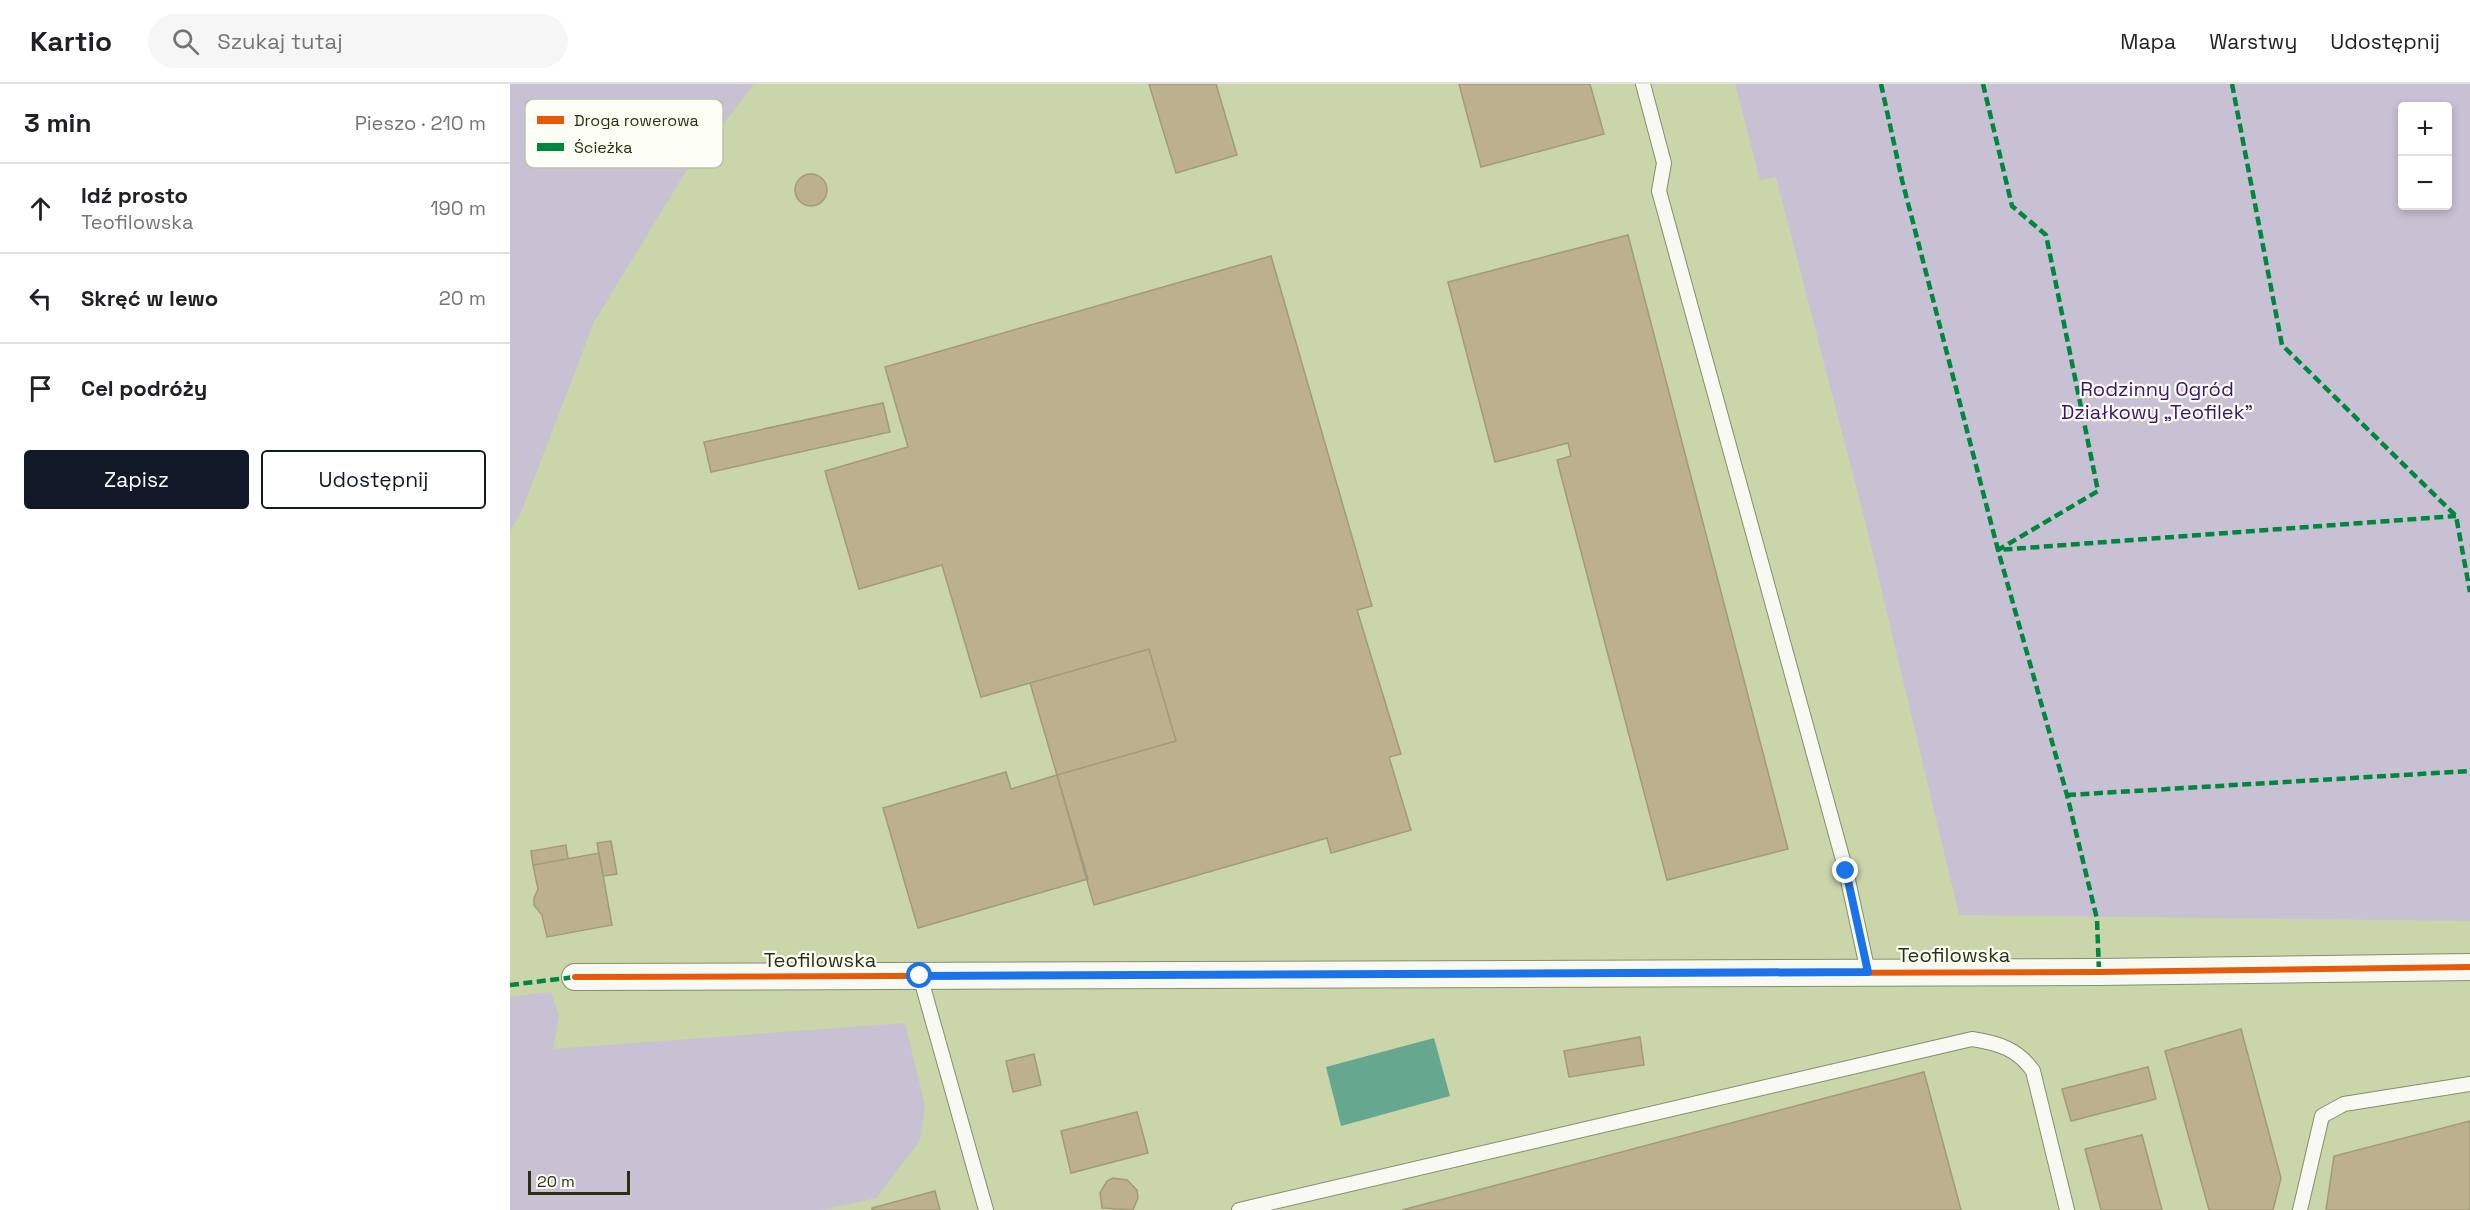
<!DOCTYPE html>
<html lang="pl">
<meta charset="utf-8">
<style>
:root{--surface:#fff;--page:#f6f6f6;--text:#202124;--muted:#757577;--line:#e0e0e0;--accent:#111827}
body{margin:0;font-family:"Space Grotesk",sans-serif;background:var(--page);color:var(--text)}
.controls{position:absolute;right:18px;top:18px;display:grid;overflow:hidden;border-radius:6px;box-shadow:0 3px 9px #0003}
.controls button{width:54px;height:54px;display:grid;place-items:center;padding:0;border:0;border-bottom:2px solid var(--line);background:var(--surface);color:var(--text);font:30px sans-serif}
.scale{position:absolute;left:18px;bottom:15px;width:102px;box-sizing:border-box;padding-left:6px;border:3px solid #29300f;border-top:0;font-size:16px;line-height:21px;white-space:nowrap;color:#29300f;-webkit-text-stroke:4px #fdfff7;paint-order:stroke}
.stop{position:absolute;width:18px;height:18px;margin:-14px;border:4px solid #1a73e8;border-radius:50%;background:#fff}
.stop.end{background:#1a73e8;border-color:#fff;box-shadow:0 2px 6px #0008}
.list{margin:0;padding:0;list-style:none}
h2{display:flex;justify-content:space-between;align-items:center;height:78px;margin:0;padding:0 24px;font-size:26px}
h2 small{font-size:20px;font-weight:400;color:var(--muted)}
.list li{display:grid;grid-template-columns:39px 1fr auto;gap:18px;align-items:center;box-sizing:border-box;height:90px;padding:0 24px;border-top:2px solid var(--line)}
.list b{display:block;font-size:22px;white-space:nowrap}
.list p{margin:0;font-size:20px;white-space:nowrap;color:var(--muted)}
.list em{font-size:20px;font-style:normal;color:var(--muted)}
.actions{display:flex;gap:12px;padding:18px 24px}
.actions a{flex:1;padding:14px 0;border:2px solid var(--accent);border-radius:6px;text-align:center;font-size:21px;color:var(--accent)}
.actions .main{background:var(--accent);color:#fff}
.icon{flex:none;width:33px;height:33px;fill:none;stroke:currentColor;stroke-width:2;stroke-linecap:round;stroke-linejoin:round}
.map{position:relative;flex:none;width:1960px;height:1126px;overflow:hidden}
header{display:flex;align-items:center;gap:36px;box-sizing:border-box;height:84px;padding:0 30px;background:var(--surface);border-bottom:2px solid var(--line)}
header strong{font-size:28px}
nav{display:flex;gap:33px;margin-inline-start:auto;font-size:21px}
.search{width:420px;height:54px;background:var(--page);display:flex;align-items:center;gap:15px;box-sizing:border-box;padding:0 21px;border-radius:33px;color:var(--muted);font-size:22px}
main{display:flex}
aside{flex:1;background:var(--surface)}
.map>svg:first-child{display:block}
.green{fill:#c8c0d3;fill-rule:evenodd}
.water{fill:#66a88f}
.building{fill:#bdb08c;stroke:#a19a7c;stroke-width:1.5}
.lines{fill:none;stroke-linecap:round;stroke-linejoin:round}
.lane-casing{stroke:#878e6c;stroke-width:16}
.street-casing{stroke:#878e6c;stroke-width:28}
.lane{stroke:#f7f9f2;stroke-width:14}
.street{stroke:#f7f9f2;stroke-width:26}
.quiet{stroke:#00873e;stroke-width:4.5;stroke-dasharray:9 4.5;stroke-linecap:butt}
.cycleway-casing{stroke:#fdfff7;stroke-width:10}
.cycleway{stroke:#e8590c;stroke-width:6}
.route{stroke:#1a73e8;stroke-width:8}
.labels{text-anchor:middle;stroke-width:4.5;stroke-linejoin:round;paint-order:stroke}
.park-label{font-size:20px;fill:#3d126c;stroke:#fdfff7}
.street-label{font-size:20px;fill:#29300f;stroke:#fdfff7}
.key{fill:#fdfff7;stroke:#bdc1b1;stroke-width:1.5}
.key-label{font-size:16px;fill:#29300f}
</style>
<header>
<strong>Kartio</strong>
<div class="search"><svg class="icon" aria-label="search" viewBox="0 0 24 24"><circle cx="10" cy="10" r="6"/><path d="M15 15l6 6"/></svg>Szukaj tutaj</div>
<nav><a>Mapa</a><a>Warstwy</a><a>Udostępnij</a></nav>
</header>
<main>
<aside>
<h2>3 min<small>Pieszo · 210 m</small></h2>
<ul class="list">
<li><svg class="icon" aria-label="ahead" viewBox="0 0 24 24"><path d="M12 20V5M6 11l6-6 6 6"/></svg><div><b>Idź prosto</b><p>Teofilowska</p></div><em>190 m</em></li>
<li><svg class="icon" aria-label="left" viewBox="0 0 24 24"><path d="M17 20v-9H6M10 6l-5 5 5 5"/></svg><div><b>Skręć w lewo</b></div><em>20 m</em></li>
<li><svg class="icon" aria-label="arrive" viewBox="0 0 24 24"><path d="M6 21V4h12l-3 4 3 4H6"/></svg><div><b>Cel podróży</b></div></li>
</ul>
<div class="actions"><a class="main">Zapisz</a><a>Udostępnij</a></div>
</aside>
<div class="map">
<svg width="1960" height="1126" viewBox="0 0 1960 1126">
<rect width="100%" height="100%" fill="#cbd5aa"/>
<path class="green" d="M0,0h244l-71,92 -89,146 -72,188 -12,21z
M1225,0h735v837l-511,-6 -92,-386 -91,-352 -16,3zM1892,22h46v100h-46z
M41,908l8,24 -6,33 352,-26 20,83 -5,35 -44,57 -54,12h-312v-213z"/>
<path class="water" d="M924,954l16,58 -109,30 -15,-59z"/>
<path class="building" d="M639,0h67l21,71 -61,18z
M949,0h131l14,50 -123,33z
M285 106a16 16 0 1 1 32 0a16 16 0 1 1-32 0Z
M1118,151l160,614 -121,31 -110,-420 14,-4 -3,-13 -73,19 -47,-180z
M761,172l101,350 -15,4 44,144 -12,3 22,73 -80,23 -4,-15 -233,67 -37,-130 119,-34 -27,-92 -168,48 -39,-132 -83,24 -34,-118 83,-24 -23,-80z
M373,319l7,29 -179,40 -7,-30z
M639,565l27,92 -119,34 -27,-92z
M496,688l5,17 46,-14 31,104 -170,49 -35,-120z
M101,757l6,33 -14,2 -6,-33z
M56,761l2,14 -35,6 -2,-14z
M89,769l13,72 -65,12 -5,-22 -8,-10v-7l4,-9 -5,-24z
M1731,945l40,149 -8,32h-64l-44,-159z
M1130,953l4,28 -75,12 -5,-26z
M524,970l7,31 -28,7 -7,-31z
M1638,983l8,32 -85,22 -9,-32z
M1414,988l37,138h-559z
M627,1028l11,41 -77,20 -10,-42z
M1960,1037v89h-144l8,-54z
M1632,1051l20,75h-61l-16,-61z
M603,1094l14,2 10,10 1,8 -5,12 -31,-2 -2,-15 7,-12z
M425,1107l5,19h-68v-2z"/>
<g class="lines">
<defs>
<path id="lane" d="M1133,0l21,79 -5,28 187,680 22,101
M410,892l66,234
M729,1126l733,-171c26,4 46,10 61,32l34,139
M1790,1126l22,-94 22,-12 126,-20"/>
<path id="street" d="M65,893l1524,-5 371,-5"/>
</defs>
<use href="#lane" class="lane-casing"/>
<use href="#street" class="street-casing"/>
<use href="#lane" class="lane"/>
<use href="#street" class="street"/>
<path class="quiet" d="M1371,0l21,96 96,370 458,-34
M1473,0l29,122 34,29 52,256 -100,59 69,245 30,124 2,53
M1722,0l50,261 174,171 14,76
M1557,711l403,-24
M0,901l65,-8"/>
<defs>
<path id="cycleway" d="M65,893l1524,-5 371,-5"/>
</defs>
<use href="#cycleway" class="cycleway-casing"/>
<use href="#cycleway" class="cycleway"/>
</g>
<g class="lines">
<path class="route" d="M410,892l948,-4 -22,-101"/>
</g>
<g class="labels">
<g class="park-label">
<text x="1647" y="312">Rodzinny Ogród<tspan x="1647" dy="23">Działkowy „Teofilek”</tspan></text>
</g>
<g class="street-label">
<text x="1444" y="878">Teofilowska</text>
<text x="310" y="883">Teofilowska</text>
</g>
</g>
<rect x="15" y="15" width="198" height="69" rx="9" class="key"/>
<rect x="27" y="32" width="27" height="8" fill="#e8590c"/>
<rect x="27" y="59" width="27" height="8" fill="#00873e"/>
<g class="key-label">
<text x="64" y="42">Droga rowerowa</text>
<text x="64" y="69">Ścieżka</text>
</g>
</svg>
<div class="controls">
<button>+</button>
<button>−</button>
</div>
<div class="scale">20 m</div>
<div class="stop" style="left:410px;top:892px"></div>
<div class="stop end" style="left:1336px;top:787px"></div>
</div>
</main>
